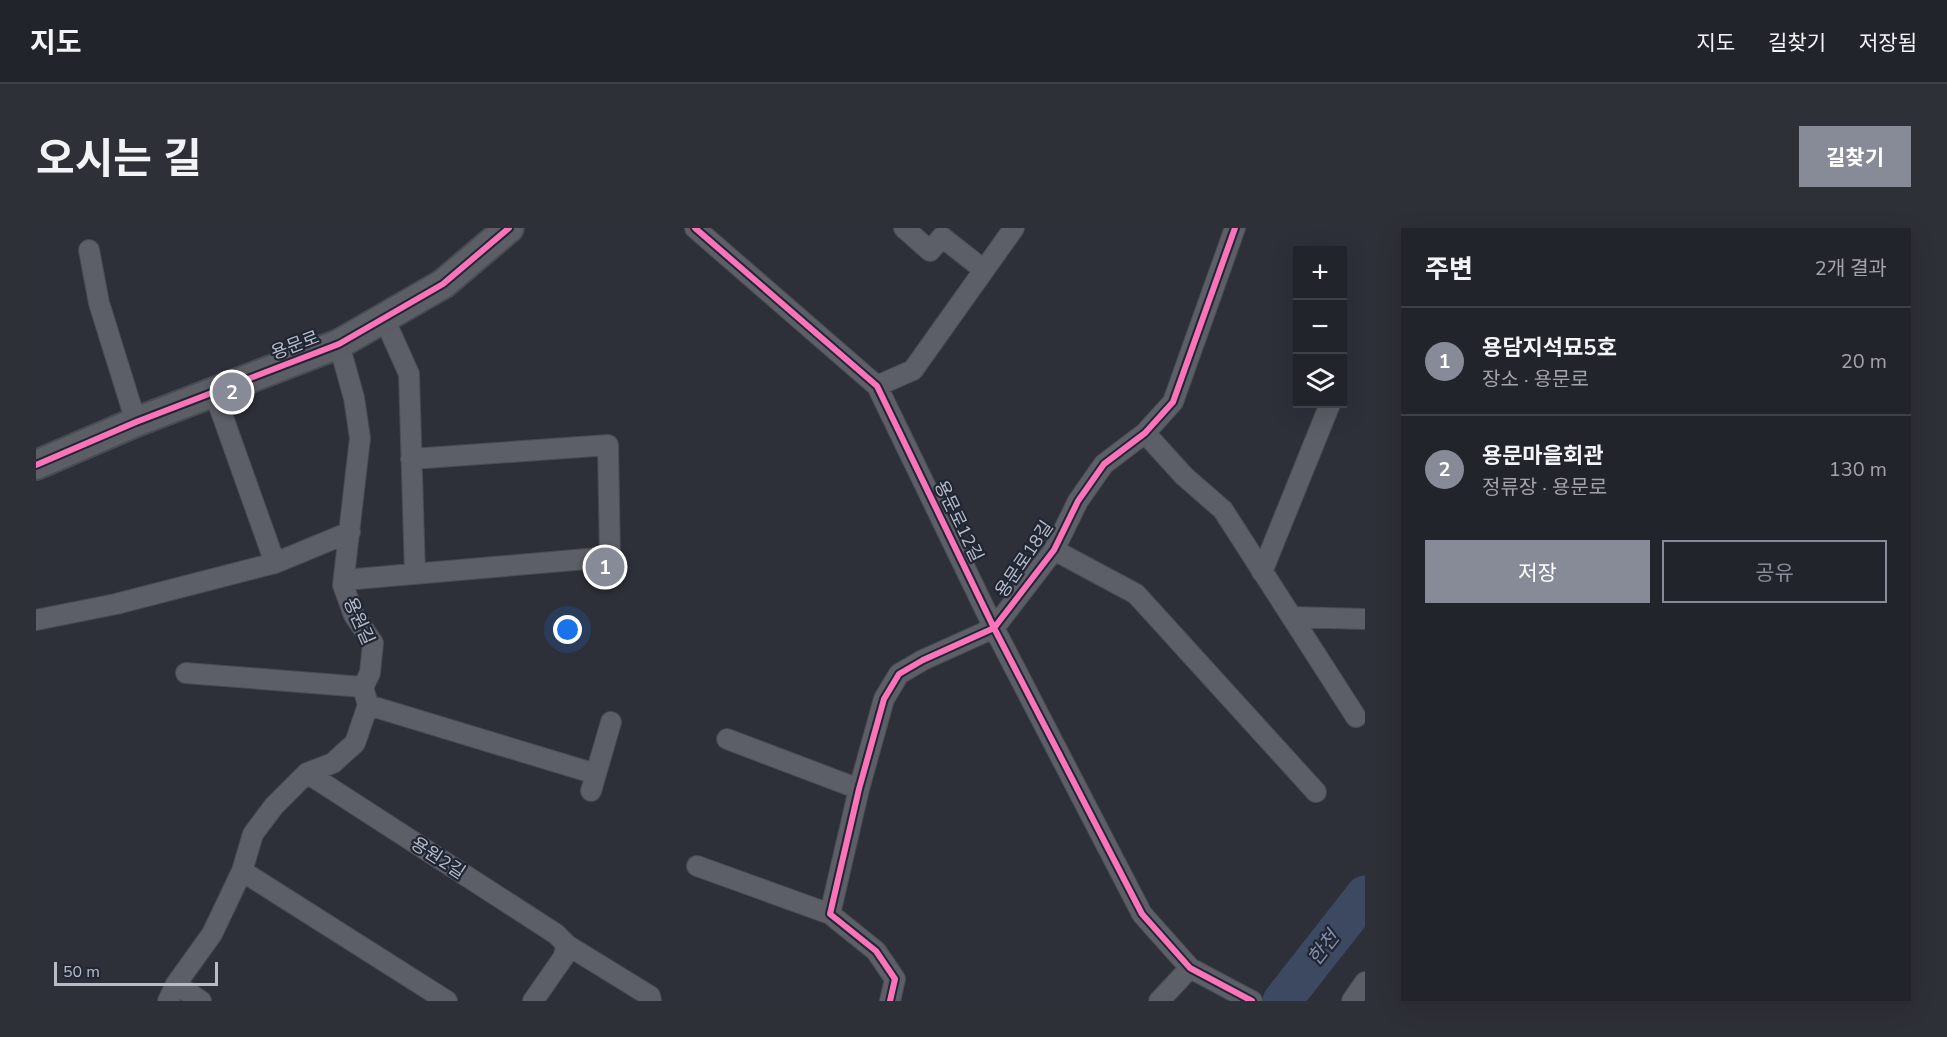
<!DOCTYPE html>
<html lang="ko">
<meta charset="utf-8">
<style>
:root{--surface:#22242b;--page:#2e3037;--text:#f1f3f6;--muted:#a2a4a9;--line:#3f4147;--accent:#878b97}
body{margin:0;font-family:"Nunito Sans","Noto Sans KR",sans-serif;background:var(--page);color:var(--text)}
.controls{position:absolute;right:18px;top:18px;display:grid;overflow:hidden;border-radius:0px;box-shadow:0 6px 24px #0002}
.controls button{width:54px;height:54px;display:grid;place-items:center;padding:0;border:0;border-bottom:2px solid var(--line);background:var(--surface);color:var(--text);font:30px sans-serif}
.scale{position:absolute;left:18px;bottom:15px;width:164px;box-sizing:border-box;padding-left:6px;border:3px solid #b8bcc9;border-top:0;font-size:16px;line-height:21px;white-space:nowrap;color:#b8bcc9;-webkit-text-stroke:4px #202633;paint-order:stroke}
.you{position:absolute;left:532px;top:402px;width:21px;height:21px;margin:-15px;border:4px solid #fff;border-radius:50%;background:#1a73e8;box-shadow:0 0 0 9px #1a73e833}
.badge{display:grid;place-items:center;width:39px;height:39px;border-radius:50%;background:var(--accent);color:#fff;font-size:20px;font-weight:700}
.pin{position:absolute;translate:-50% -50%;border:3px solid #fff;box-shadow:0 2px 6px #0006}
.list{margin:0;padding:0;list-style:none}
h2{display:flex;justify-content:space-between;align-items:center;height:78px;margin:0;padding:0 24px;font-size:26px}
h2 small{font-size:20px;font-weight:400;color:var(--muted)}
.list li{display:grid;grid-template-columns:39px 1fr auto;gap:18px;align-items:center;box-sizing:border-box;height:108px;padding:0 24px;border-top:2px solid var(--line)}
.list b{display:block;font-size:22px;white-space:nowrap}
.list p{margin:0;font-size:20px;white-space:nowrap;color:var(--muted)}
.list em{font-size:20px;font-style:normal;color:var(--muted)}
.actions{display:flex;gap:12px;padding:18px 24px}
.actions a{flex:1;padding:14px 0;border:2px solid var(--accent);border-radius:0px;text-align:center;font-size:21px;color:var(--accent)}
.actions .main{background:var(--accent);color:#fff}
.icon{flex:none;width:33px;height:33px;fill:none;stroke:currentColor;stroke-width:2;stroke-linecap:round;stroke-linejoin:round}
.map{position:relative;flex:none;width:1329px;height:773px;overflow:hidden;border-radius:0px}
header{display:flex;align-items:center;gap:36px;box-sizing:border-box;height:84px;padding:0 30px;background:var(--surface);border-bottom:2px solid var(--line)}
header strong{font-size:28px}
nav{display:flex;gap:33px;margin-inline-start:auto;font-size:21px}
.intro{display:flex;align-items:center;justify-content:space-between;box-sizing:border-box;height:144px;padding:0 36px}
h1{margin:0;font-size:42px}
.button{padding:15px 27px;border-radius:0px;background:var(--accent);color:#fff;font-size:21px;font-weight:700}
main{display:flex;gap:36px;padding:0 36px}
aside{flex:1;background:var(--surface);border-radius:0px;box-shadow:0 6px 24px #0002}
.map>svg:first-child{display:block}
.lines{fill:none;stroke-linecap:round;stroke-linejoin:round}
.river{stroke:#3d4861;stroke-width:39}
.street-casing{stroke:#494b52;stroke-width:22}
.secondary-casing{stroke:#494b52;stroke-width:32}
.street{stroke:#5c5f67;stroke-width:20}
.secondary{stroke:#5b5e65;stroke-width:28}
.cycleway-casing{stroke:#202633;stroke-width:10}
.cycleway{stroke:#fb73b8;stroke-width:6}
.labels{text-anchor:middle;stroke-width:4.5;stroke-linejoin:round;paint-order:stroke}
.street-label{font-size:18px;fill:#b8bcc9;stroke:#202633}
.water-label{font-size:20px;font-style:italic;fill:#828ead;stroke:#202633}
</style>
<header>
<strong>지도</strong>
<nav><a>지도</a><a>길찾기</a><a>저장됨</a></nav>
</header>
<div class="intro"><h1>오시는 길</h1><a class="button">길찾기</a></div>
<main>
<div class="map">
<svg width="1329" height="773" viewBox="0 0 1329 773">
<rect width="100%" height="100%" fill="#2d3039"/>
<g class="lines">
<path class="river" d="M1246,773l83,-106"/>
<defs>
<path id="street" d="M659,0l182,158 117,242 148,286 48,54 62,33
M868,0l26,23 12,-14 42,33
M53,22l10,53 37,119
M348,90l25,56 6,200
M841,158l36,-16 101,-142
M178,164l61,171
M1109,205l39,43 39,34 133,207
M1018,322l82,44 180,198
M1226,344l68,-168
M308,352l266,-23 -2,-112 -197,14
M1256,389l73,2
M0,392l80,-16 159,-41 75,-31
M150,445l177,14
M332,477l228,69
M691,511l132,50
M271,545l249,161 11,11 -4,13 -30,43
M555,563l20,-69
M661,638l133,48
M206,643l205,130
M531,717l83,51 1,5
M140,756l25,17
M132,773l8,-17 36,-50 30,-63 11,-37 21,-28 33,-33 26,-10 22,-20 13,-38 -5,-18 7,-14 3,-30 -19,-28 -11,-30 17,-147 -6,-40 -15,-54
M854,773l5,-22 -19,-28 -46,-37 29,-125 25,-90 15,-25 24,-14 71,-32 60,-78 24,-49 26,-37 41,-31 28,-31 62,-174
M1123,773l31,-33
M1316,773l13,-19"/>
<path id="secondary" d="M0,237l100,-43 203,-78 104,-60 66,-56"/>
</defs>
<use href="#street" class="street-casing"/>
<use href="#secondary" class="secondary-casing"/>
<use href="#street" class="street"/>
<use href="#secondary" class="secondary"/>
<defs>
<path id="cycleway" d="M659,0l182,158 117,242 148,286 48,54 62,33
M0,237l100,-43 203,-78 104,-60 66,-56
M854,773l5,-22 -19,-28 -46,-37 29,-125 25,-90 15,-25 24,-14 71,-32 60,-78 24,-49 26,-37 41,-31 28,-31 62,-174"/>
</defs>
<use href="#cycleway" class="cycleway-casing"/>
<use href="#cycleway" class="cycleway"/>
</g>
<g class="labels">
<g class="street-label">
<text transform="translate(259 117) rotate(-21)" y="6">용문로</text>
<text transform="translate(923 293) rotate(64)" y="6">용문로12길</text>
<text transform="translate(988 331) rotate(-56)" y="6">용문로18길</text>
<text transform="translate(323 393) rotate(66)" y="6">용원길</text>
<text transform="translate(402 630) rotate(33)" y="6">용원2길</text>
</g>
<g class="water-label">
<text transform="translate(1287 720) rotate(-52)" y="7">한천</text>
</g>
</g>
</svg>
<div class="controls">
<button>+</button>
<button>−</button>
<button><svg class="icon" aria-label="layers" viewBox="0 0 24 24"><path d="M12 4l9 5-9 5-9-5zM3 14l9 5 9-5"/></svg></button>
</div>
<div class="scale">50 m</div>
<div class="you"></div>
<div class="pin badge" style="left:569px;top:339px">1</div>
<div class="pin badge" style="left:196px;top:164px">2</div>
</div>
<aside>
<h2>주변<small>2개 결과</small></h2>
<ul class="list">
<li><span class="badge">1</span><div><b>용담지석묘5호</b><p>장소 · 용문로</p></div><em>20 m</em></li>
<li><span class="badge">2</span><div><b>용문마을회관</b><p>정류장 · 용문로</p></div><em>130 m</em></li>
</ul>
<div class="actions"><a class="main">저장</a><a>공유</a></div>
</aside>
</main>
